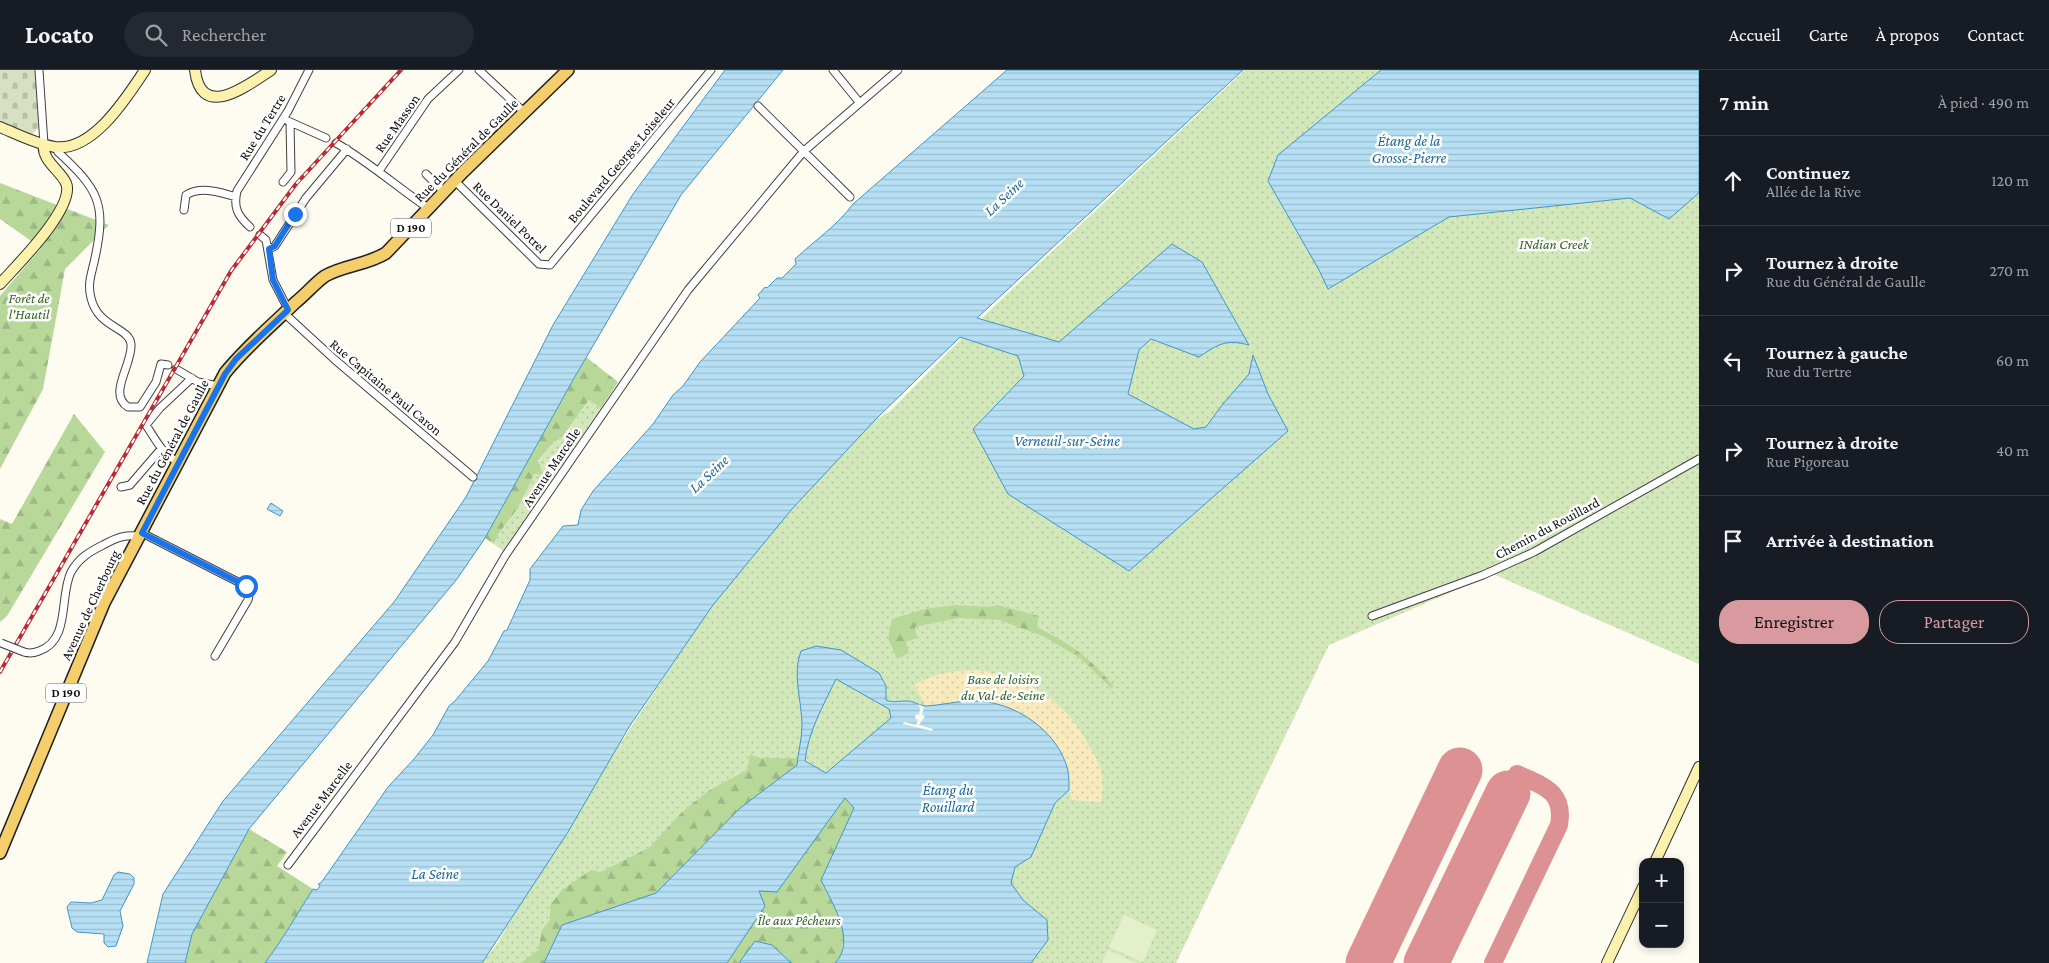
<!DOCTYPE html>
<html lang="fr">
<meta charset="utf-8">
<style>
:root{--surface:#171b24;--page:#242831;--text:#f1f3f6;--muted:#9ea1a6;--line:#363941;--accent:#d8999f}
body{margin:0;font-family:"Crimson Pro",serif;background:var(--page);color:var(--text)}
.controls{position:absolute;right:15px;bottom:15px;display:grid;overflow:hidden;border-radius:10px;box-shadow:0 2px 8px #0003}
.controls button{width:45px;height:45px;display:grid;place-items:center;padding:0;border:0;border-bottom:1px solid var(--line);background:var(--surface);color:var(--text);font:25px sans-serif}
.stop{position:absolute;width:15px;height:15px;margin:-11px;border:4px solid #1a73e8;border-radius:50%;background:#fff}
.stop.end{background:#1a73e8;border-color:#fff;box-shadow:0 1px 5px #0008}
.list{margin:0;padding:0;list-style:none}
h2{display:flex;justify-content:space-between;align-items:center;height:65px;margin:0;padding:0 20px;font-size:21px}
h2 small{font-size:16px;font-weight:400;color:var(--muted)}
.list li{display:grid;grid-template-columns:32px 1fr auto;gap:15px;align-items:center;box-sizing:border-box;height:90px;padding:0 20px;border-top:1px solid var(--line)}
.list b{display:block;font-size:19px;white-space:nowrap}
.list p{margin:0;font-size:16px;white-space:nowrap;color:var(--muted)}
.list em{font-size:16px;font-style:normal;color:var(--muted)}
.actions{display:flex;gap:10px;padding:15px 20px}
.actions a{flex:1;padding:11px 0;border:1px solid var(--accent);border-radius:20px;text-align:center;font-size:18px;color:var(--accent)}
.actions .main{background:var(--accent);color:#111}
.icon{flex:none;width:28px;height:28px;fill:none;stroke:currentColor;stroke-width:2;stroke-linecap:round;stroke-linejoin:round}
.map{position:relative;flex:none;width:1699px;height:893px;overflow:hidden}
header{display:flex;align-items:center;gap:30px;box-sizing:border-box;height:70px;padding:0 25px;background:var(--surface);border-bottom:1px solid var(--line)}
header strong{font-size:24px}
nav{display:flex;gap:28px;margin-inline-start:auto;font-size:18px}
.search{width:350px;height:45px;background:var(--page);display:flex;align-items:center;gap:12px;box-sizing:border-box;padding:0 18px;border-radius:28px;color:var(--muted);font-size:19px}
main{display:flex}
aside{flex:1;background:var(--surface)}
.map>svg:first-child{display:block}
.green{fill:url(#green-dots)}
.forest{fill:url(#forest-firs)}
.sand{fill:url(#sand-dots)}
.cemetery{fill:url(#cemetery-stones)}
.pitch{fill:#e4f0cc}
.water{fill:url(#water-rules);stroke:#3f96c9;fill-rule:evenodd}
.pier{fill:#fefbf0}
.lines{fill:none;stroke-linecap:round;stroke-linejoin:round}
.taxiway{stroke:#dc9292;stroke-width:18}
.runway{stroke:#dc9292;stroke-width:45}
.street-casing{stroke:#414141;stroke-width:9}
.secondary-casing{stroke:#303030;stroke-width:12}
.primary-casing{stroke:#1f1f1f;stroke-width:14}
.street{stroke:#fff;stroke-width:7}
.secondary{stroke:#fcf1ad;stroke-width:10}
.primary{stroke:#f4ce6a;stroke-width:11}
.rail-casing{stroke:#ba2a35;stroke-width:4}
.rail{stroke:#fff;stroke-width:2;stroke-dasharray:5.5;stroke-linecap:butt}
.street-bridge-casing{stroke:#414141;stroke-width:9;stroke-linecap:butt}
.street-bridge{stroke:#fff;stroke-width:7}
.route{stroke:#1a73e8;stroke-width:6}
.labels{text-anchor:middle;stroke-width:5;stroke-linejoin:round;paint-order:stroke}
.shield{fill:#fff;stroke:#565656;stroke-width:1}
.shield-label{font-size:12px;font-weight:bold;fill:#0e0e0e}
.street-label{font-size:14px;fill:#0e0e0e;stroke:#fff}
.park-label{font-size:14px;font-style:italic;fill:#306420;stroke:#fff}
.water-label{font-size:15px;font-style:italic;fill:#1b689c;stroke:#fff}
</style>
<header>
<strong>Locato</strong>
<div class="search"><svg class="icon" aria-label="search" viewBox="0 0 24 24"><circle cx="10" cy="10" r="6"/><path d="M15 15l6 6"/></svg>Rechercher</div>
<nav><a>Accueil</a><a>Carte</a><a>À propos</a><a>Contact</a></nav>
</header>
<main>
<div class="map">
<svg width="1699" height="893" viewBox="0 0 1699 893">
<defs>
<pattern id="green-dots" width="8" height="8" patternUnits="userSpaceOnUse" patternTransform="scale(1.25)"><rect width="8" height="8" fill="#d3e8ba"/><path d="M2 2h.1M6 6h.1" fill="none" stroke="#b4c69f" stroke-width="1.8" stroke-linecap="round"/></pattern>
<pattern id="forest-firs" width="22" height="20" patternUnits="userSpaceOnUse" patternTransform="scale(1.25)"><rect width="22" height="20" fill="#b8d89a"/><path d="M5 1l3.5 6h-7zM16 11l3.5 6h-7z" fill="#9db884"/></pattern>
<pattern id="sand-dots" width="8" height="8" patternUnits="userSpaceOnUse" patternTransform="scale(1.25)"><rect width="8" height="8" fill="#f9eabd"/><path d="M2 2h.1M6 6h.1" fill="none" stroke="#d4c8a1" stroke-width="1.8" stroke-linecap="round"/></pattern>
<pattern id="cemetery-stones" width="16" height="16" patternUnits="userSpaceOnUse" patternTransform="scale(1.25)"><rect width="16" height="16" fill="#d7e0c1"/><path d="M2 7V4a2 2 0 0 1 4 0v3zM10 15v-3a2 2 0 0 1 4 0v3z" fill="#b7bfa5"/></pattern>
<pattern id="water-rules" width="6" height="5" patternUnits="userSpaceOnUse" patternTransform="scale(1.25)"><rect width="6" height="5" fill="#b6dff4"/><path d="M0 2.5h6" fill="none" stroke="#9bbed0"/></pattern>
</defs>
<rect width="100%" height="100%" fill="#fefbf0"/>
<path class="green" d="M1245,0h454v594l-206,-90 -164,71 -153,318h-694l15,-19 58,-102 182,-275 138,-147 14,-8 99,-100z
M589,330l12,8 -98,143 -9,-7 5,-11 19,-25 20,-46 15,-19 10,-5z"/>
<path class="forest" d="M0,113l109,42 -44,44 -22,120 -43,80v-173l41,-48 -41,-29z
M586,287l32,25 -17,26 -12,-8 -27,38 -9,5 -15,18 4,11 -2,3 -6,-1 -16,34 -19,25 -5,11 -9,-6z
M74,344l31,38 -98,164 -7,6v-103l12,5z
M955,535l35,2 7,-2 42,11 -2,11c32,16 54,31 76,59l-1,3 -32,-31 -37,-22 -44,-16 -40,-2 -44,9 2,11 -11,4 3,11 -12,6 -9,-21 4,-19 33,-10z
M750,684l9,4h39l-1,7 -58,44 -83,84 -94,32 -18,38h-23l17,-13 4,-20 8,-10v-15l13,-16 28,-19 10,2 49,-25 32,-35 26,-21 39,-21z
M845,728l9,10 -33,72 23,47 -3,30 -6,6h-44l-19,-18 -17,-4 -16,22h-12l38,-57 -6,-16 18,1z
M249,759l38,23 -10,14 36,23c-16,25 -30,50 -48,74h-80l7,-29z"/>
<path class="sand" d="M976,600c52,7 89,30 113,76 6,10 12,20 13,32 1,8 0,16 -1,24l-29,-2 -3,-10 -1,-19 -93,-71 -49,6 -12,-21c20,-12 38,-14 62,-15z"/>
<path class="cemetery" d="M0,0h35l4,57 -8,9 -31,-12z"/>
<path class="pitch" d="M1124,845l33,15 -14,32 -34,-15z
M1108,880l28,13h-34z"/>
<path class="water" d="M725,0h58l-102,125 -108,185 -88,158 -28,41 -208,250 -57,105 -7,29h-38l16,-69 60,-93 171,-199 72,-105 87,-172 80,-131z
M1007,0h236l-266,248 82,24 113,-98 30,18 47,83c-24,-6 -30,-1 -50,12l-48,-18 -12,11 -11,44 66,35 12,-2 16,-22 27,-31 4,-19 15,39 20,37 -159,140 -121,-77 -35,-65 51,-53 -6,-20 -58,-19 -85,83 -83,89 -79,96 -84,122 -61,105 -86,131h-217c18,-24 32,-49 48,-74l4,1 3,-4 -2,-2 3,-1 67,-96 26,-28 19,-24 16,-29 6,-5 33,-40 16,-30 3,-1 23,-50v-11l33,-43 15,-1 3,-15 12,-19 60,-67 20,-29 10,-9 17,-24 60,-64 -2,-3 7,-8 2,1 10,-10h5l14,-14 -1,-5c20,-19 42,-33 58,-55z
M1381,0h318v123l-30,26 -39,-21 -181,19 -121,72 -9,-19 -51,-89 10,-26z
M271,433l12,8 -3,5 -13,-7z
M816,576l25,4 38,23 7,13v14c8,3 11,1 19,1 7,-1 14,5 22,5 15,-1 30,-5 46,-5 40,-1 86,30 95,70 1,6 1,13 1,19l-14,13 -24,54 -16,10 -4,16 12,17 24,20 1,20 -17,23h-196c22,-22 -3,-60 -14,-83l33,-72 -9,-10 -68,94 -18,-1 6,15 -38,57h-183l18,-38 94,-32 83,-84 58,-44c1,-13 5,-26 5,-39 0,-25 -10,-51 -1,-75zM836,609l53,30 2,9 -65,55 -21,-12c3,-29 18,-55 31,-82z
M118,802l12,2 4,4v6l-14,27 3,15 -7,20 -8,1 -4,-4v-9l-27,-2 -5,-4 -5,-21 4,-5 20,1 11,-3 12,-25z
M755,871l17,4 19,18h-52z"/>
<path class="pier" d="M918,634l6,3 -2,8 3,1 -6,9 14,4 -1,2 -29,-7 1,-2 12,3 2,-5 -3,-2 1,-4 3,1 1,-7z"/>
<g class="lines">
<path class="taxiway" d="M1493,893l66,-138c6,-34 -16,-39 -42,-51l-9,19"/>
<path class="runway" d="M1368,893l92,-193
M1426,893l82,-170"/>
<defs>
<path id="street" d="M39,0l5,74
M479,0l45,42
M833,0l26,32
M758,36l92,91
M288,51l38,17
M336,73c33,19 61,44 92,65
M56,77l2,5c40,37 49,51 37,106 -3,15 -8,25 -4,40 7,30 38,29 40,46 2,20 -24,50 -3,63h12l16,-25 5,-18 7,1
M379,101l49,-72 31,-29
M426,104l18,18
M455,111l84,83 11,1 161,-195
M283,112l8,-10 -1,-50
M184,140l2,-15c15,-9 34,-3 50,2
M250,157c-12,-11 -17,-19 -13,-36l51,-80 21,-41
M260,165l6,5 7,40 15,29
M269,179l6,-3 31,-48 41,-49
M284,243l50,46 139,118
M176,299l22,13 20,4
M178,392c-16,-8 -22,-22 -32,-37l14,-17 32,-30
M121,417l9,-2 31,-36
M142,463l104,53 4,5 -2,9 -33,56
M1372,546l111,-41 51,-23 165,-93
M24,582c6,2 10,1 15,-1 32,-11 20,-55 32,-79 8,-14 18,-20 32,-27 15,-8 20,-10 37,-9
M288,795l167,-223 50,-86 183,-266 116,-139 94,-81"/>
<path id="secondary" d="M195,0c6,52 53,15 76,0
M0,57c17,7 36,17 55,20 38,5 72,-50 90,-77
M0,214c16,-18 76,-77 66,-101 -6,-13 -25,-23 -22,-39
M1655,792l44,-95
M1607,893l36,-76"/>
<path id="primary" d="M0,783l104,-250 121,-230c21,-26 47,-48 71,-71 10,-8 19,-19 29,-26 19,-11 42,-11 61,-23l77,-81 105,-102"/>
</defs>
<use href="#street" class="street-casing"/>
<use href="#secondary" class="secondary-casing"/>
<use href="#primary" class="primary-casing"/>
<use href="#street" class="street"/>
<use href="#secondary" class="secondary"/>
<use href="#primary" class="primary"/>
<defs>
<path id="rail" d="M0,602l231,-401 65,-87 105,-114"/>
</defs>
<use href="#rail" class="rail-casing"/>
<use href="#rail" class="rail"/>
<defs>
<path id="street-bridge" d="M1,573l23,9"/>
</defs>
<use href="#street-bridge" class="street-bridge-casing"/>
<use href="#street-bridge" class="street-bridge"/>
</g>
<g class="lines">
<path class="route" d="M246,516l-104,-53 83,-159 11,-15 52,-49 -15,-30 -4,-31 6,-3 20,-32"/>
</g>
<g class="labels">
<g class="shield">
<rect x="391" y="148.5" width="40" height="19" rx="4"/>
<rect x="46" y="613.5" width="40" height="19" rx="4"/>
</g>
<g class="shield-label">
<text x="411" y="162">D 190</text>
<text x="66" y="627">D 190</text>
</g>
<g class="street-label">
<text transform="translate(397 53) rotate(-55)" y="5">Rue Masson</text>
<text transform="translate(262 57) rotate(-58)" y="5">Rue du Tertre</text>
<text transform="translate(466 80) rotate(-45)" y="5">Rue du Général de Gaulle</text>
<text transform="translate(621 90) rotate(-50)" y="5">Boulevard Georges Loiseleur</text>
<text transform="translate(510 147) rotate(44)" y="5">Rue Daniel Potrel</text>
<text transform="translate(386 317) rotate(40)" y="5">Rue Capitaine Paul Caron</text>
<text transform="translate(172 372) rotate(-62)" y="5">Rue du Général de Gaulle</text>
<text transform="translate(551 397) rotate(-56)" y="5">Avenue Marcelle</text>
<text transform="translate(1547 458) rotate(-28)" y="5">Chemin du Rouillard</text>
<text transform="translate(90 535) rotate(-65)" y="5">Avenue de Cherbourg</text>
<text transform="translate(321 729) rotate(-53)" y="5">Avenue Marcelle</text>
</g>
<g class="park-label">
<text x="1554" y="179">INdian Creek</text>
<text x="29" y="233">Forêt de<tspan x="29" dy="16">l'Hautil</tspan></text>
<text x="1003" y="614">Base de loisirs<tspan x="1003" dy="16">du Val-de-Seine</tspan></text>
<text x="799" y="855">Île aux Pêcheurs</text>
</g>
<g class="water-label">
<text x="1409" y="76">Étang de la<tspan x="1409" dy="17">Grosse-Pierre</tspan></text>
<text transform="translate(1004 127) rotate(-43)" y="5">La Seine</text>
<text x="1067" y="376">Verneuil-sur-Seine</text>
<text transform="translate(709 404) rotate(-43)" y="5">La Seine</text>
<text x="948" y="725">Étang du<tspan x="948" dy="17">Rouillard</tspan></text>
<text x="435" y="809">La Seine</text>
</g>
</g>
</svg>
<div class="controls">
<button>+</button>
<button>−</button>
</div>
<div class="stop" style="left:246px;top:516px"></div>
<div class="stop end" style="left:295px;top:144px"></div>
</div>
<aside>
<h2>7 min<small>À pied · 490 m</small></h2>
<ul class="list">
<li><svg class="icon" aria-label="ahead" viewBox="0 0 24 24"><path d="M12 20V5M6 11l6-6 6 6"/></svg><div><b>Continuez</b><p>Allée de la Rive</p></div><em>120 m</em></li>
<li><svg class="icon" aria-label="right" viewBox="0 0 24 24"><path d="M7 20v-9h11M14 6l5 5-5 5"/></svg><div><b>Tournez à droite</b><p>Rue du Général de Gaulle</p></div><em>270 m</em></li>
<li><svg class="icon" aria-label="left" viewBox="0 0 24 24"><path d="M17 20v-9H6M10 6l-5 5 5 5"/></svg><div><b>Tournez à gauche</b><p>Rue du Tertre</p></div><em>60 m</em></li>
<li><svg class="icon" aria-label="right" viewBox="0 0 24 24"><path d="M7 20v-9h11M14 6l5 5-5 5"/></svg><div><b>Tournez à droite</b><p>Rue Pigoreau</p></div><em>40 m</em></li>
<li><svg class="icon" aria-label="arrive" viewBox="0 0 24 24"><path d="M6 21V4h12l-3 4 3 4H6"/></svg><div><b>Arrivée à destination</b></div></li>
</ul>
<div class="actions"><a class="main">Enregistrer</a><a>Partager</a></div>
</aside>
</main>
